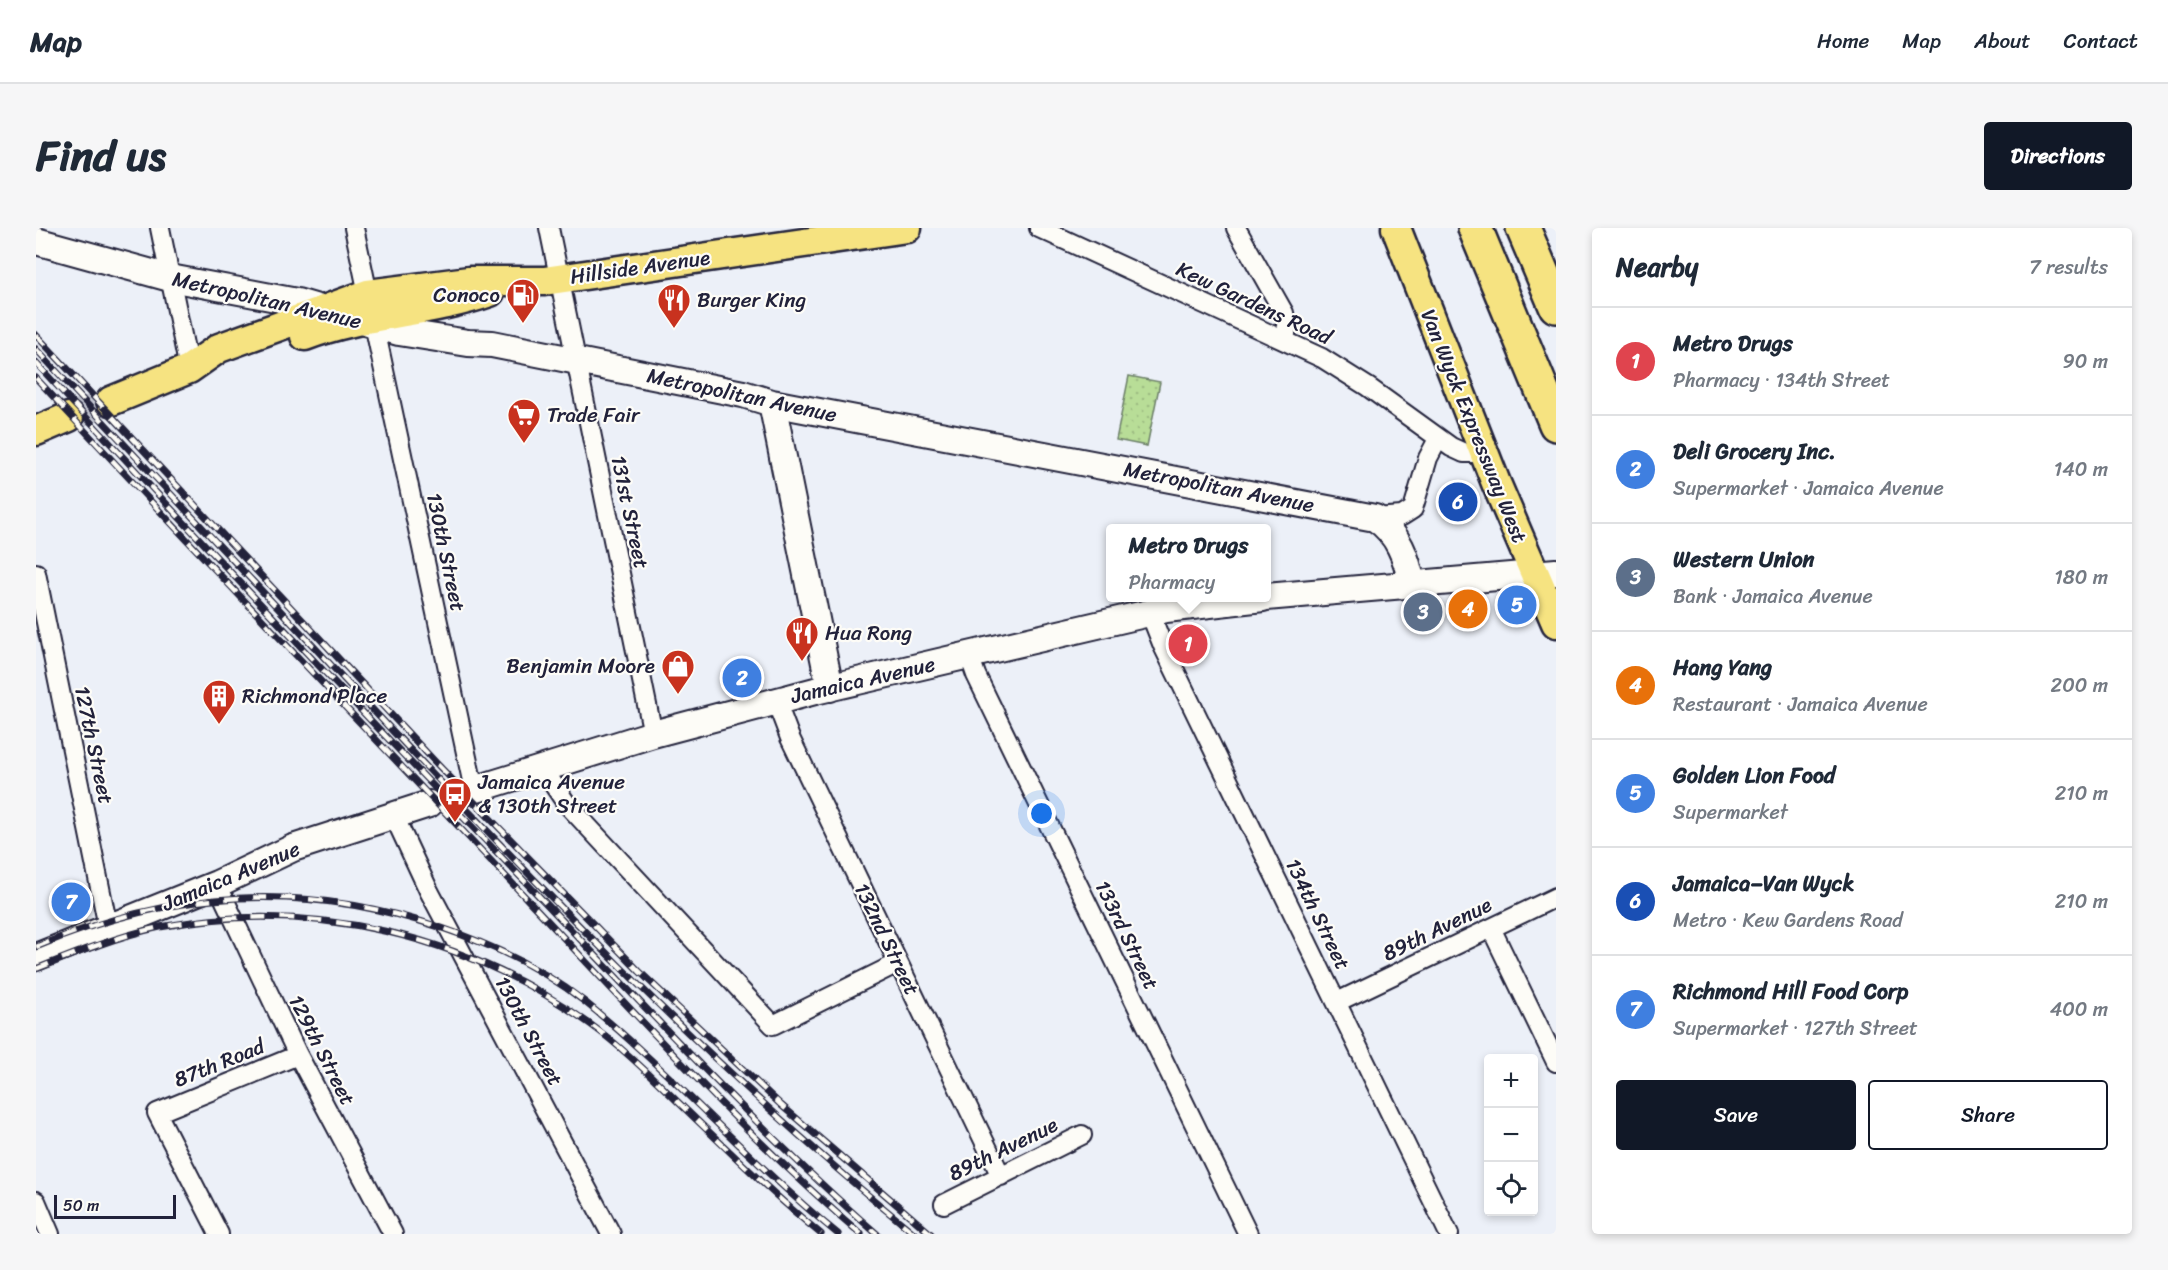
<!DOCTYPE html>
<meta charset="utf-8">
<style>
:root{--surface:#fff;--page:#f6f6f7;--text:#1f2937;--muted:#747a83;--line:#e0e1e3;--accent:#111827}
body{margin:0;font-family:Sriracha,sans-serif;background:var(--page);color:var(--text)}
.controls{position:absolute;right:18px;bottom:18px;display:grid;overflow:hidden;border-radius:6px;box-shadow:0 3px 9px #0003}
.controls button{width:54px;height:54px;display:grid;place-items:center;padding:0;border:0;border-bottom:2px solid var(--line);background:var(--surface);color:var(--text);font:30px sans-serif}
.scale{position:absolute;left:18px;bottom:15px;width:122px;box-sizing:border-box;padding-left:6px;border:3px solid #22223b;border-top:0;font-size:16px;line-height:21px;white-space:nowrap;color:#22223b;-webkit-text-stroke:4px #fdfcf7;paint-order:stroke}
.you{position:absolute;left:1006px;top:586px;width:21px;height:21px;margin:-15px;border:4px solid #fff;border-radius:50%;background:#1a73e8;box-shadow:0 0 0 9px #1a73e833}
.badge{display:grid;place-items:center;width:39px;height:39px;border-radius:50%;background:var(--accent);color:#fff;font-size:20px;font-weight:700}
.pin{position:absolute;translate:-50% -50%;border:3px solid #fff;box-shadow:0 2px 6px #0006}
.popup{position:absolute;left:1070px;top:296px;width:165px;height:78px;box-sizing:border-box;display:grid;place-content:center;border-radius:6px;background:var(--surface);filter:drop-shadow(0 2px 4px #0005);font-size:20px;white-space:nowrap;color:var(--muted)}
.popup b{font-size:22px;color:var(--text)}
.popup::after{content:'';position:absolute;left:50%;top:100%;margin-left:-12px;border:12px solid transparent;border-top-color:var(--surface)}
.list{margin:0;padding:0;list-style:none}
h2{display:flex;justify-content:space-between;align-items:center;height:78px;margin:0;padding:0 24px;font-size:26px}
h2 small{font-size:20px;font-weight:400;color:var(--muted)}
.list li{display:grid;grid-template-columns:39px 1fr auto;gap:18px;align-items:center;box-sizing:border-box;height:108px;padding:0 24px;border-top:2px solid var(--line)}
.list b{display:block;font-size:22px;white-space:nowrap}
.list p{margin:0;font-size:20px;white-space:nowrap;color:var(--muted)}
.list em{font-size:20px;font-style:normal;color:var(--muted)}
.actions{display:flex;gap:12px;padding:18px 24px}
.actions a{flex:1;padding:14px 0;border:2px solid var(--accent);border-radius:6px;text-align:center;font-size:21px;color:var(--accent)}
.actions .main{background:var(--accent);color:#fff}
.icon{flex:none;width:33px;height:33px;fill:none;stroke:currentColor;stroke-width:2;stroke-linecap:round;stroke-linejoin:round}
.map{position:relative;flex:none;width:1520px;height:1006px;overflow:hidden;border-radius:6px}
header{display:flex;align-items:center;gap:36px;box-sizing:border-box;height:84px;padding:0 30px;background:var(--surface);border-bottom:2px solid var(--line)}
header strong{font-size:28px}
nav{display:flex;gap:33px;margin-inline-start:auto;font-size:21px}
.intro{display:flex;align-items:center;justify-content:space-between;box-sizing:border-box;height:144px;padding:0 36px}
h1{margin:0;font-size:42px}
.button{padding:15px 27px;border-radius:6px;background:var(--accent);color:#fff;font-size:21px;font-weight:700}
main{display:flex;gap:36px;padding:0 36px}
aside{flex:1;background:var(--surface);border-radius:6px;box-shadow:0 3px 9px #0003}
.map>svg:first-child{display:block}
.grass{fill:url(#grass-dots);stroke:#6d8069;stroke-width:1.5}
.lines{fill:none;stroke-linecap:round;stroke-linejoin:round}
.secondary-tunnel{stroke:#c4c7d2;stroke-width:26;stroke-dasharray:26 13;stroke-linecap:butt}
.primary-tunnel{stroke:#c4c7d2;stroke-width:28;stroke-dasharray:28 14;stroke-linecap:butt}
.street-casing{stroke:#22223b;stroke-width:22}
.secondary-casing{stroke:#22223b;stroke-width:30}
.primary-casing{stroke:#22223b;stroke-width:33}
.highway-casing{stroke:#22223b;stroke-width:38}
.street{stroke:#fdfcf7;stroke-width:18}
.secondary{stroke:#fdfcf7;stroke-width:26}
.primary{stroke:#f6e381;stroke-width:28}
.highway{stroke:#f6e381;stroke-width:33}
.rail-casing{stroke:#22223b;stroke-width:7}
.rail{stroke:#fdfcf7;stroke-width:4.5;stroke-dasharray:14;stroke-linecap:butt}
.labels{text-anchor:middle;stroke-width:4.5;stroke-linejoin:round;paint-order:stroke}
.street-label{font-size:21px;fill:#22223b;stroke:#fdfcf7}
.poi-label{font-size:21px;fill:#22223b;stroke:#fdfcf7;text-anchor:start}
</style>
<header>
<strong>Map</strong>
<nav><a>Home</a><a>Map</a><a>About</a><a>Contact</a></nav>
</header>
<div class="intro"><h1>Find us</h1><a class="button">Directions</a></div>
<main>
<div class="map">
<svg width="1520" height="1006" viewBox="0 0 1520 1006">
<defs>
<pattern id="grass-dots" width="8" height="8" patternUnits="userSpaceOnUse" patternTransform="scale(1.5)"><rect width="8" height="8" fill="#b8dd97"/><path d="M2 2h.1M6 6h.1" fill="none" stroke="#9ebd83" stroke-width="1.8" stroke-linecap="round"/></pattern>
</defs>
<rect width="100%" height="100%" fill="#ecf0f8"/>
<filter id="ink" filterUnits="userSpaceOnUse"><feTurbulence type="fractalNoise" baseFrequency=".0167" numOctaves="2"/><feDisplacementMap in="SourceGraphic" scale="12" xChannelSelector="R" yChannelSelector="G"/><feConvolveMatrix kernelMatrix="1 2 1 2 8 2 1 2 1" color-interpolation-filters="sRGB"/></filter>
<g filter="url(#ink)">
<path class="grass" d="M1093,148l31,6 -13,64 -31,-6z"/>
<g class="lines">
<path class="secondary-tunnel" d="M393,576l41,-13"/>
<path class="primary-tunnel" d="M33,189l42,-16"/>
<defs>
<path id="street" d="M124,0l29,141
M318,0l14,66
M513,0l104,506
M1003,0l283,130 46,29 83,60 13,6h20
M1200,0l48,85 3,14 -2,14
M338,96l100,466
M1339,290l27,-2 11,-7 15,-51 10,-19
M0,345l72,354
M1114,385l13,33 286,588
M933,427l7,20 272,559
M740,473l14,37 211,438
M507,541l23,34 207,222 125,-62
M358,588l35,75 182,343
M181,656l81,171 95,179
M1455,700l65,134
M1301,774l219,-105
M0,973l14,33
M908,976l138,-69
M183,1006l-62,-121 141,-58"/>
<path id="secondary" d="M0,13l134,37 127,24 102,30 69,11 24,1 251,50 29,9 603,115c23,15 32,40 37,67
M736,175l58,285
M1230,369l290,-25
M434,563l183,-57 162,-43 351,-82 97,-11
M0,729l181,-73 76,-36 136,-44"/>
<path id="primary" d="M1360,0l100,255 60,140
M269,108c60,-23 125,-23 185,-44
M75,173l78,-32 30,-21 149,-54 101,-13h75l363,-53
M0,203l33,-14"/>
<path id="highway" d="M1439,0l81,196
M1487,0l33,78"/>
</defs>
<use href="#street" class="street-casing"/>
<use href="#secondary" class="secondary-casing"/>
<use href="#primary" class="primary-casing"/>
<use href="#highway" class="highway-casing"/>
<use href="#street" class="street"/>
<use href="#secondary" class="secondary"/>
<use href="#primary" class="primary"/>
<use href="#highway" class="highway"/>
<defs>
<path id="rail" d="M0,107l403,431 200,205 142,134 150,129
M0,121c102,111 206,220 308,330 181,194 365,388 571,555
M0,135c165,179 332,356 501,531 112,117 218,233 340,340
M0,150c162,176 328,348 492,522 108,114 213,232 333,334
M0,719c136,-57 265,-67 406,-19 51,17 101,41 143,74 89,72 164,160 253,232
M0,741c40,-16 82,-33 124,-42 151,-29 306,8 430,97 32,23 60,51 88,78 47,45 93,91 143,132"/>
</defs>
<use href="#rail" class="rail-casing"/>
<use href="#rail" class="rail"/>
</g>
</g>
<defs>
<symbol id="fuel-pin" viewBox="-11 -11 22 30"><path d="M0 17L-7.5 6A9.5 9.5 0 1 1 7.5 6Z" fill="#c8321e" stroke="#fdfcf7"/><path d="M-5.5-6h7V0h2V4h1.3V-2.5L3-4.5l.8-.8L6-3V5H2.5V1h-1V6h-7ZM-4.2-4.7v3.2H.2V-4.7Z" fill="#fff"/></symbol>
<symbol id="restaurant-pin" viewBox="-11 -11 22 30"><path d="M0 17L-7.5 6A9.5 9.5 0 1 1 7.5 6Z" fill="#c8321e" stroke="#fdfcf7"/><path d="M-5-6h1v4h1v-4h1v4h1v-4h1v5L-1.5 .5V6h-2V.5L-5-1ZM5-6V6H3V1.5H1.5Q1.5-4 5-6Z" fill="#fff"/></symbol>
<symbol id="supermarket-pin" viewBox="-11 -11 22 30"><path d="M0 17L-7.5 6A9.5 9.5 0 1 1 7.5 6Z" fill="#c8321e" stroke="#fdfcf7"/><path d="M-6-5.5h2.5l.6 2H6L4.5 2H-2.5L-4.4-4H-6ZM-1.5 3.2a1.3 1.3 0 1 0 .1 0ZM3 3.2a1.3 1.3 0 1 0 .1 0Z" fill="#fff"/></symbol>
<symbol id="shop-pin" viewBox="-11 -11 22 30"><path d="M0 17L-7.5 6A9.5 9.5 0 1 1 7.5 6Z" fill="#c8321e" stroke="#fdfcf7"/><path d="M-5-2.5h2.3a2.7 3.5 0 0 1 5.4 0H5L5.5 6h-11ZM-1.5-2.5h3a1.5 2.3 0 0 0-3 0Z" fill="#fff"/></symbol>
<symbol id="building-pin" viewBox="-11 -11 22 30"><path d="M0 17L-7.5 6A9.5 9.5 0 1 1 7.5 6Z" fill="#c8321e" stroke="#fdfcf7"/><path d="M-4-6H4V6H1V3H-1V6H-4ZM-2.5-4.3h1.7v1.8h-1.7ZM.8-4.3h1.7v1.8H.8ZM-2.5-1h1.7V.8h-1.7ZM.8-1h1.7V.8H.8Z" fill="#fff"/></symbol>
<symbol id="bus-pin" viewBox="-11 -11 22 30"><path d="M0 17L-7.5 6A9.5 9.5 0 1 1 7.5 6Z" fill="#c8321e" stroke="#fdfcf7"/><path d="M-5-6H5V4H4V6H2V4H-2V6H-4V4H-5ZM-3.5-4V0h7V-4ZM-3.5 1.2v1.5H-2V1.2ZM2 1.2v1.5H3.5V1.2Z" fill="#fff"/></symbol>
</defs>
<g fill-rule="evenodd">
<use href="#fuel-pin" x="468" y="48" width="38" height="52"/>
<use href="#restaurant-pin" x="619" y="53" width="38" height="52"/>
<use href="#supermarket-pin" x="469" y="168" width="38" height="52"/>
<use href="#restaurant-pin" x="747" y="386" width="38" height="52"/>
<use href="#shop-pin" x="623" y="419" width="38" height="52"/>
<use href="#building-pin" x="164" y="449" width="38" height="52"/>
<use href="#bus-pin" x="400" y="547" width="38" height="52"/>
</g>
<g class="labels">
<g class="street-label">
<text transform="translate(604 39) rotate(-8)" y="7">Hillside Avenue</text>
<text transform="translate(231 72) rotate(13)" y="7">Metropolitan Avenue</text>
<text transform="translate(1218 75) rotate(25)" y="7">Kew Gardens Road</text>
<text transform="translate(706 167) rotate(12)" y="7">Metropolitan Avenue</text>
<text transform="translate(1438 198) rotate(68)" y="7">Van Wyck Expressway West</text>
<text transform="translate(1183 259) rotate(11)" y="7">Metropolitan Avenue</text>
<text transform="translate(594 284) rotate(78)" y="7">131st Street</text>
<text transform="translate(410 324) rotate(78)" y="7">130th Street</text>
<text transform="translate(827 452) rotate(-13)" y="7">Jamaica Avenue</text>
<text transform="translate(58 517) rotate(78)" y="7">127th Street</text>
<text transform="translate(195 648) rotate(-23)" y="7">Jamaica Avenue</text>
<text transform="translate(1282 686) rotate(64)" y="7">134th Street</text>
<text transform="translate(1401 701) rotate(-26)" y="7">89th Avenue</text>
<text transform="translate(1091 707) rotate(64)" y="7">133rd Street</text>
<text transform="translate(851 711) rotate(64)" y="7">132nd Street</text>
<text transform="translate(493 803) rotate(62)" y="7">130th Street</text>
<text transform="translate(286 822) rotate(63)" y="7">129th Street</text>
<text transform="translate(183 835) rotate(-22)" y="7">87th Road</text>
<text transform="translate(967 921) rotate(-26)" y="7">89th Avenue</text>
</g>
<g class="poi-label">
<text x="464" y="74" text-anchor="end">Conoco</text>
<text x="661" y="79">Burger King</text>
<text x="511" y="194">Trade Fair</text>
<text x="789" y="412">Hua Rong</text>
<text x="619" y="445" text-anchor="end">Benjamin Moore</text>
<text x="206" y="475">Richmond Place</text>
<text x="442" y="561">Jamaica Avenue<tspan x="442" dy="24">&amp; 130th Street</tspan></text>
</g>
</g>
</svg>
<div class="controls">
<button>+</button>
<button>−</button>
<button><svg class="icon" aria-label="locate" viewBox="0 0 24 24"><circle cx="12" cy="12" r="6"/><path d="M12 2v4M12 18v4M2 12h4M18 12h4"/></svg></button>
</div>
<div class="scale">50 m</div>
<div class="you"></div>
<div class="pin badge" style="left:1152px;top:416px;background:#e0444e">1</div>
<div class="popup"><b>Metro Drugs</b>Pharmacy</div>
<div class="pin badge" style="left:706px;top:450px;background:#3f7fe0">2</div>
<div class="pin badge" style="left:1387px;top:384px;background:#5c6f8a">3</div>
<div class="pin badge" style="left:1432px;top:381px;background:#e8710a">4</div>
<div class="pin badge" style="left:1481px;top:377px;background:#3f7fe0">5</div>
<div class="pin badge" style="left:1422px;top:274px;background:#1a4fb4">6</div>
<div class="pin badge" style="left:35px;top:674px;background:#3f7fe0">7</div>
</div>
<aside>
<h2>Nearby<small>7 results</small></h2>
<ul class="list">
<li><span class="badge" style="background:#e0444e">1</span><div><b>Metro Drugs</b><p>Pharmacy · 134th Street</p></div><em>90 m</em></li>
<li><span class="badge" style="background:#3f7fe0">2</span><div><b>Deli Grocery Inc.</b><p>Supermarket · Jamaica Avenue</p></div><em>140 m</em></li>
<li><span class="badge" style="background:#5c6f8a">3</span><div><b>Western Union</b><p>Bank · Jamaica Avenue</p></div><em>180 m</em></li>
<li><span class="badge" style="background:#e8710a">4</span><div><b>Hang Yang</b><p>Restaurant · Jamaica Avenue</p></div><em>200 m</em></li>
<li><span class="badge" style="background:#3f7fe0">5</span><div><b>Golden Lion Food</b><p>Supermarket</p></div><em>210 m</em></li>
<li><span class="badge" style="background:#1a4fb4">6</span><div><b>Jamaica–Van Wyck</b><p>Metro · Kew Gardens Road</p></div><em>210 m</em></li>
<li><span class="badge" style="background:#3f7fe0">7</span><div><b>Richmond Hill Food Corp</b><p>Supermarket · 127th Street</p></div><em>400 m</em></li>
</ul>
<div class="actions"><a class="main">Save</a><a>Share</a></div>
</aside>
</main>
